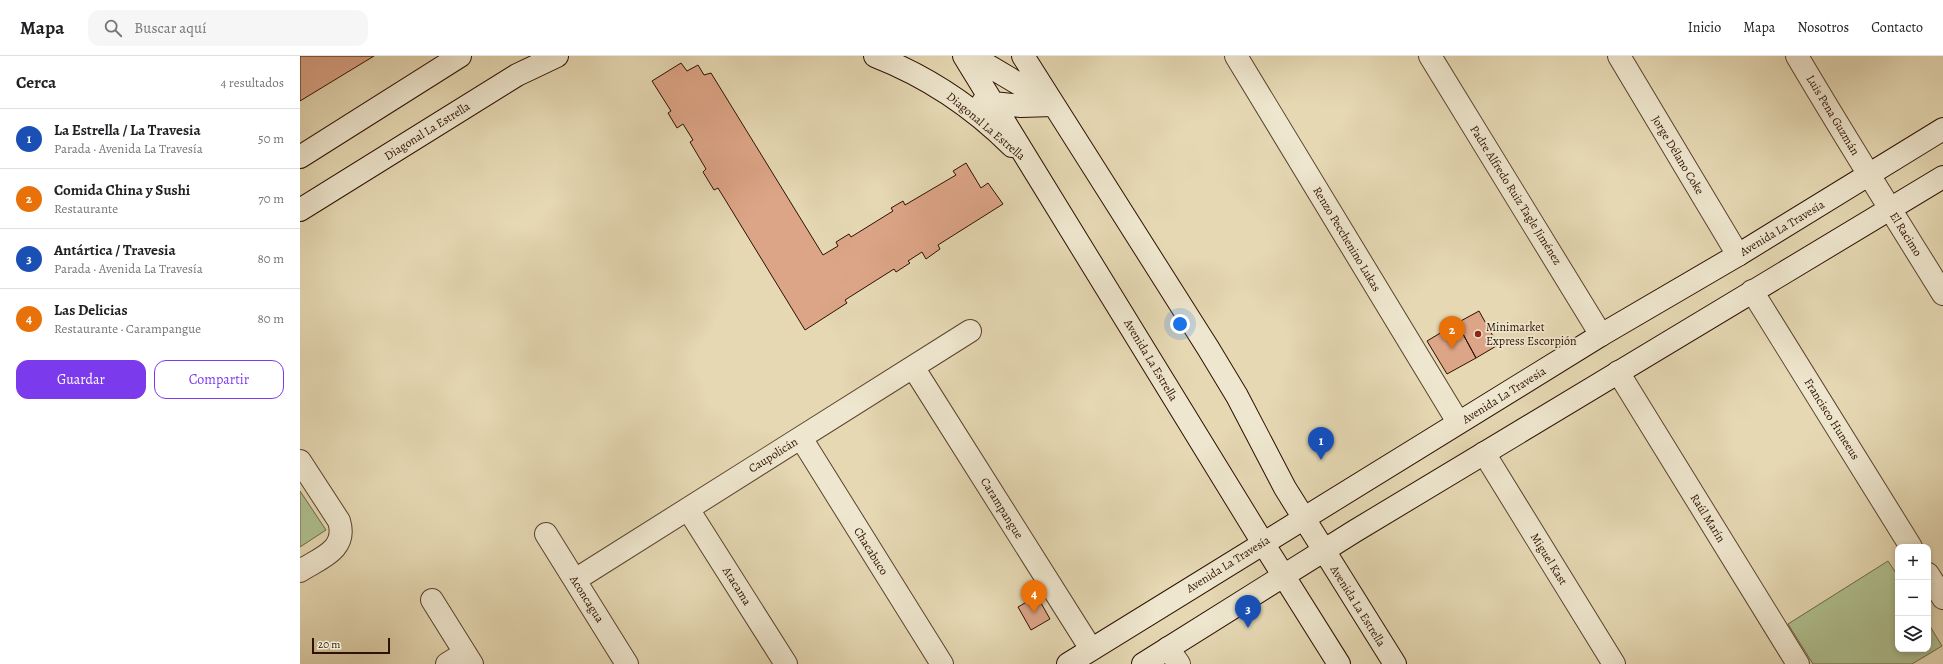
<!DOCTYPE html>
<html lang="es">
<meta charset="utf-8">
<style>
:root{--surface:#fff;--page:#f6f6f6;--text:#202124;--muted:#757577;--line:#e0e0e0;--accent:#7c3aed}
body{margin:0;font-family:Alegreya,serif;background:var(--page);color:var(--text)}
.controls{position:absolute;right:12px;bottom:12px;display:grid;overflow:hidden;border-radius:8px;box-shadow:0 2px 6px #0003}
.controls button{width:36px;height:36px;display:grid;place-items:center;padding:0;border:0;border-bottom:1px solid var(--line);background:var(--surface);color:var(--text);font:20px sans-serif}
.scale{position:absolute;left:12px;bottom:10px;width:78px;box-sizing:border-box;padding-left:4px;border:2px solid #2d1101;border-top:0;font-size:11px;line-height:14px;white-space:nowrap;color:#2d1101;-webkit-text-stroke:3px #eee6ce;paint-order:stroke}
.you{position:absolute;left:880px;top:268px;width:14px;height:14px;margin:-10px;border:3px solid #fff;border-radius:50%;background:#1a73e8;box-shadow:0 0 0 6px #1a73e833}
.badge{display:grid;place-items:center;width:26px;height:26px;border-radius:50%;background:var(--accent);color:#fff;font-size:13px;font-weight:700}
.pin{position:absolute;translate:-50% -33px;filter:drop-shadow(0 1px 2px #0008)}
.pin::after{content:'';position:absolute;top:21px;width:14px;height:12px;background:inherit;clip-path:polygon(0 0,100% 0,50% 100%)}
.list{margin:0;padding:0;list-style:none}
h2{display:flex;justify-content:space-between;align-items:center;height:52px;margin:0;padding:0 16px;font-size:17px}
h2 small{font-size:13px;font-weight:400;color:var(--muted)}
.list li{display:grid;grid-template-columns:26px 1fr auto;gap:12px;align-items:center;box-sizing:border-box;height:60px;padding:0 16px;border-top:1px solid var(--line)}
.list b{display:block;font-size:15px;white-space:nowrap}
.list p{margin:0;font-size:13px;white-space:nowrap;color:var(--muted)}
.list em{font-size:13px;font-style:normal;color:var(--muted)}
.actions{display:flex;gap:8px;padding:12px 16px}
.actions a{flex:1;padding:9px 0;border:1px solid var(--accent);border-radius:12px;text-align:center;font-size:14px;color:var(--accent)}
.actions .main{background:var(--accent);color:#fff}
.icon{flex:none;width:22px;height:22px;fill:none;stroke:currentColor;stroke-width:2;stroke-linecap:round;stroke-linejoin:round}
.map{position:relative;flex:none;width:1643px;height:608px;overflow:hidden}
header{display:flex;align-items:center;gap:24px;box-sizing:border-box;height:56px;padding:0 20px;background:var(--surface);border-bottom:1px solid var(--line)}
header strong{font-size:19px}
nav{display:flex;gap:22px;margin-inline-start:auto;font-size:14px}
.search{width:280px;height:36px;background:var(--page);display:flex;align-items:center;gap:10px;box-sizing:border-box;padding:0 14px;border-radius:12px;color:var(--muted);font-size:15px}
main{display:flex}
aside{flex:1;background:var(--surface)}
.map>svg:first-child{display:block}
.green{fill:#afc090;stroke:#6e6848}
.building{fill:#dda587;stroke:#2d1101}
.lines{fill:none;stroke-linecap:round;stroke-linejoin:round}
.street-casing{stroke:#5b432e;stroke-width:24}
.secondary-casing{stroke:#2d1101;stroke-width:24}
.street{stroke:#eee6ce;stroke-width:22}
.secondary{stroke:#eee6ce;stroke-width:22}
.poi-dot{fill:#8f2418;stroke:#eee6ce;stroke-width:1.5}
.labels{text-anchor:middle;stroke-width:3.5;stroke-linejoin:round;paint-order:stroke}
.street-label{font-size:12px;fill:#2d1101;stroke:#eee6ce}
.poi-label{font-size:12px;fill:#2d1101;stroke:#eee6ce;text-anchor:start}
</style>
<header>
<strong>Mapa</strong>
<div class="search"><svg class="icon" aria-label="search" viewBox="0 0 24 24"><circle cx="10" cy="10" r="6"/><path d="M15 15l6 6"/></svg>Buscar aquí</div>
<nav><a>Inicio</a><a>Mapa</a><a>Nosotros</a><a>Contacto</a></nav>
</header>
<main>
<aside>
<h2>Cerca<small>4 resultados</small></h2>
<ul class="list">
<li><span class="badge" style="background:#1a4fb4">1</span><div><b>La Estrella / La Travesia</b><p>Parada · Avenida La Travesía</p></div><em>50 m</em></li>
<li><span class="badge" style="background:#e8710a">2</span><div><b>Comida China y Sushi</b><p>Restaurante</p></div><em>70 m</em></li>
<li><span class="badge" style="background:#1a4fb4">3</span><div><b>Antártica / Travesia</b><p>Parada · Avenida La Travesía</p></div><em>80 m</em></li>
<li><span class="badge" style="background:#e8710a">4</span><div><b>Las Delicias</b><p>Restaurante · Carampangue</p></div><em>80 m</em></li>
</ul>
<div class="actions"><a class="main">Guardar</a><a>Compartir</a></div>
</aside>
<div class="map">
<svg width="1643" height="608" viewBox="0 0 1643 608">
<rect width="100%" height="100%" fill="#e5d8b3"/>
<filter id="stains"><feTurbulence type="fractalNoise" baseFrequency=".005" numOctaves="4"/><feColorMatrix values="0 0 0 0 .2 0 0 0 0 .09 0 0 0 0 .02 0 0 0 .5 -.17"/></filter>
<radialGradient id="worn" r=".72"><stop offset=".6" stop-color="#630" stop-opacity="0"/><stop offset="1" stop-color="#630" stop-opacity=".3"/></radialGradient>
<path class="green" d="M0,435l26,39 -26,17z
M1588,505l10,15v73h30v-26l14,23 -30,18h-99l-25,-40z"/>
<path class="building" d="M0,0h74l-74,45z
M381,7l6,8 11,-6 6,10 7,-2 112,182 15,-9 -2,-4 13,-8 2,3 42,-26 -2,-3 12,-7 2,4 51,-30 -3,-4 13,-8 15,25 7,-5 15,21 -65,41 2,4 -14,10 -4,-7 -14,9 2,2 -14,9 -2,-3 -49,31 2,3 -42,27 -87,-142 -4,2 -11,-18 3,-3 -16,-27 3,-2 -10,-16 -6,4 -9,-15 3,-2 -19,-30z
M1179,255l19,34 -22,13 -19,-35z
M1157,267l19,35 -29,16 -20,-33z
M737,540l13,23 -19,11 -13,-23z"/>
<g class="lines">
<defs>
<path id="street" d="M936,0l222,366
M1130,0l171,279
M1319,0l119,199
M1497,0c47,80 97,159 146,238
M1452,235l159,256
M613,311l178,282
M1318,316l180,292
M501,382l141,226
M1184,397l130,211
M0,405l39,60c9,29 -19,37 -39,50
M388,453l98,155
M246,478l81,130
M1628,518l15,24
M275,524l395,-249
M132,544l40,64
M868,592l11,16
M147,608l18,-11"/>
<path id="secondary" d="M575,0c51,20 98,51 137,90
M664,0l299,487 76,121
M672,0l79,47
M723,0l185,292 29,48 48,92 110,176
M683,46l38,4 32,-1
M0,101l160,-101
M0,154l217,-135 40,-19
M768,608l533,-329 137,-80 205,-126
M843,608l212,-133 588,-354"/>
</defs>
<use href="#street" class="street-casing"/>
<use href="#secondary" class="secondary-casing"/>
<use href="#street" class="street"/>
<use href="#secondary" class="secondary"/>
</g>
<circle class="poi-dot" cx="1178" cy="278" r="4"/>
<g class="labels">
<g class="street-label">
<text transform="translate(1533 59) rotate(59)" y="4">Luis Pena Guzmán</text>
<text transform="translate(686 70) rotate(40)" y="4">Diagonal La Estrella</text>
<text transform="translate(127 75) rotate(-32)" y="4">Diagonal La Estrella</text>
<text transform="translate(1378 99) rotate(59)" y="4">Jorge Délano Coke</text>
<text transform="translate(1216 139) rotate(58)" y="4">Padre Alfredo Ruiz Tagle Jiménez</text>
<text transform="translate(1482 172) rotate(-31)" y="4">Avenida La Travesía</text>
<text transform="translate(1606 178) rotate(58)" y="4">El Racimo</text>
<text transform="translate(1047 183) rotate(59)" y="4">Renzo Pecchenino Lukas</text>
<text transform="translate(851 304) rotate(59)" y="4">Avenida La Estrella</text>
<text transform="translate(1204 339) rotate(-32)" y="4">Avenida La Travesía</text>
<text transform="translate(1532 363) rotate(58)" y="4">Francisco Huneeus</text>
<text transform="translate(473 399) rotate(-32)" y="4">Caupolicán</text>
<text transform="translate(702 452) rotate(58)" y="4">Carampangue</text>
<text transform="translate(1408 462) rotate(58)" y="4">Raúl Marín</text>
<text transform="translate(571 495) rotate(58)" y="4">Chacabuco</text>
<text transform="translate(1249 503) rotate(58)" y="4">Miguel Kast</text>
<text transform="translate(928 508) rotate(-32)" y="4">Avenida La Travesía</text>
<text transform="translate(437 530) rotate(58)" y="4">Atacama</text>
<text transform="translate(287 543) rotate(58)" y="4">Aconcagua</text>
<text transform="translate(1058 550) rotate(58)" y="4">Avenida La Estrella</text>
</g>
<g class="poi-label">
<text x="1186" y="275">Minimarket<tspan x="1186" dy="14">Express Escorpión</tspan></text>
</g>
</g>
<rect width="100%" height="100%" filter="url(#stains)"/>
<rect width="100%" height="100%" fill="url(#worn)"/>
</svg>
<div class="controls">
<button>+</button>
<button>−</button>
<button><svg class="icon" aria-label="layers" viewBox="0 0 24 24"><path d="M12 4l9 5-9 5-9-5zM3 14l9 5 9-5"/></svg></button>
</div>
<div class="scale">20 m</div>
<div class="you"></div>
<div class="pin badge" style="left:1021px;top:404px;background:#1a4fb4">1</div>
<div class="pin badge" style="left:1152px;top:293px;background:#e8710a">2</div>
<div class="pin badge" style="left:948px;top:572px;background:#1a4fb4">3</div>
<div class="pin badge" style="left:734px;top:557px;background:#e8710a">4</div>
</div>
</main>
